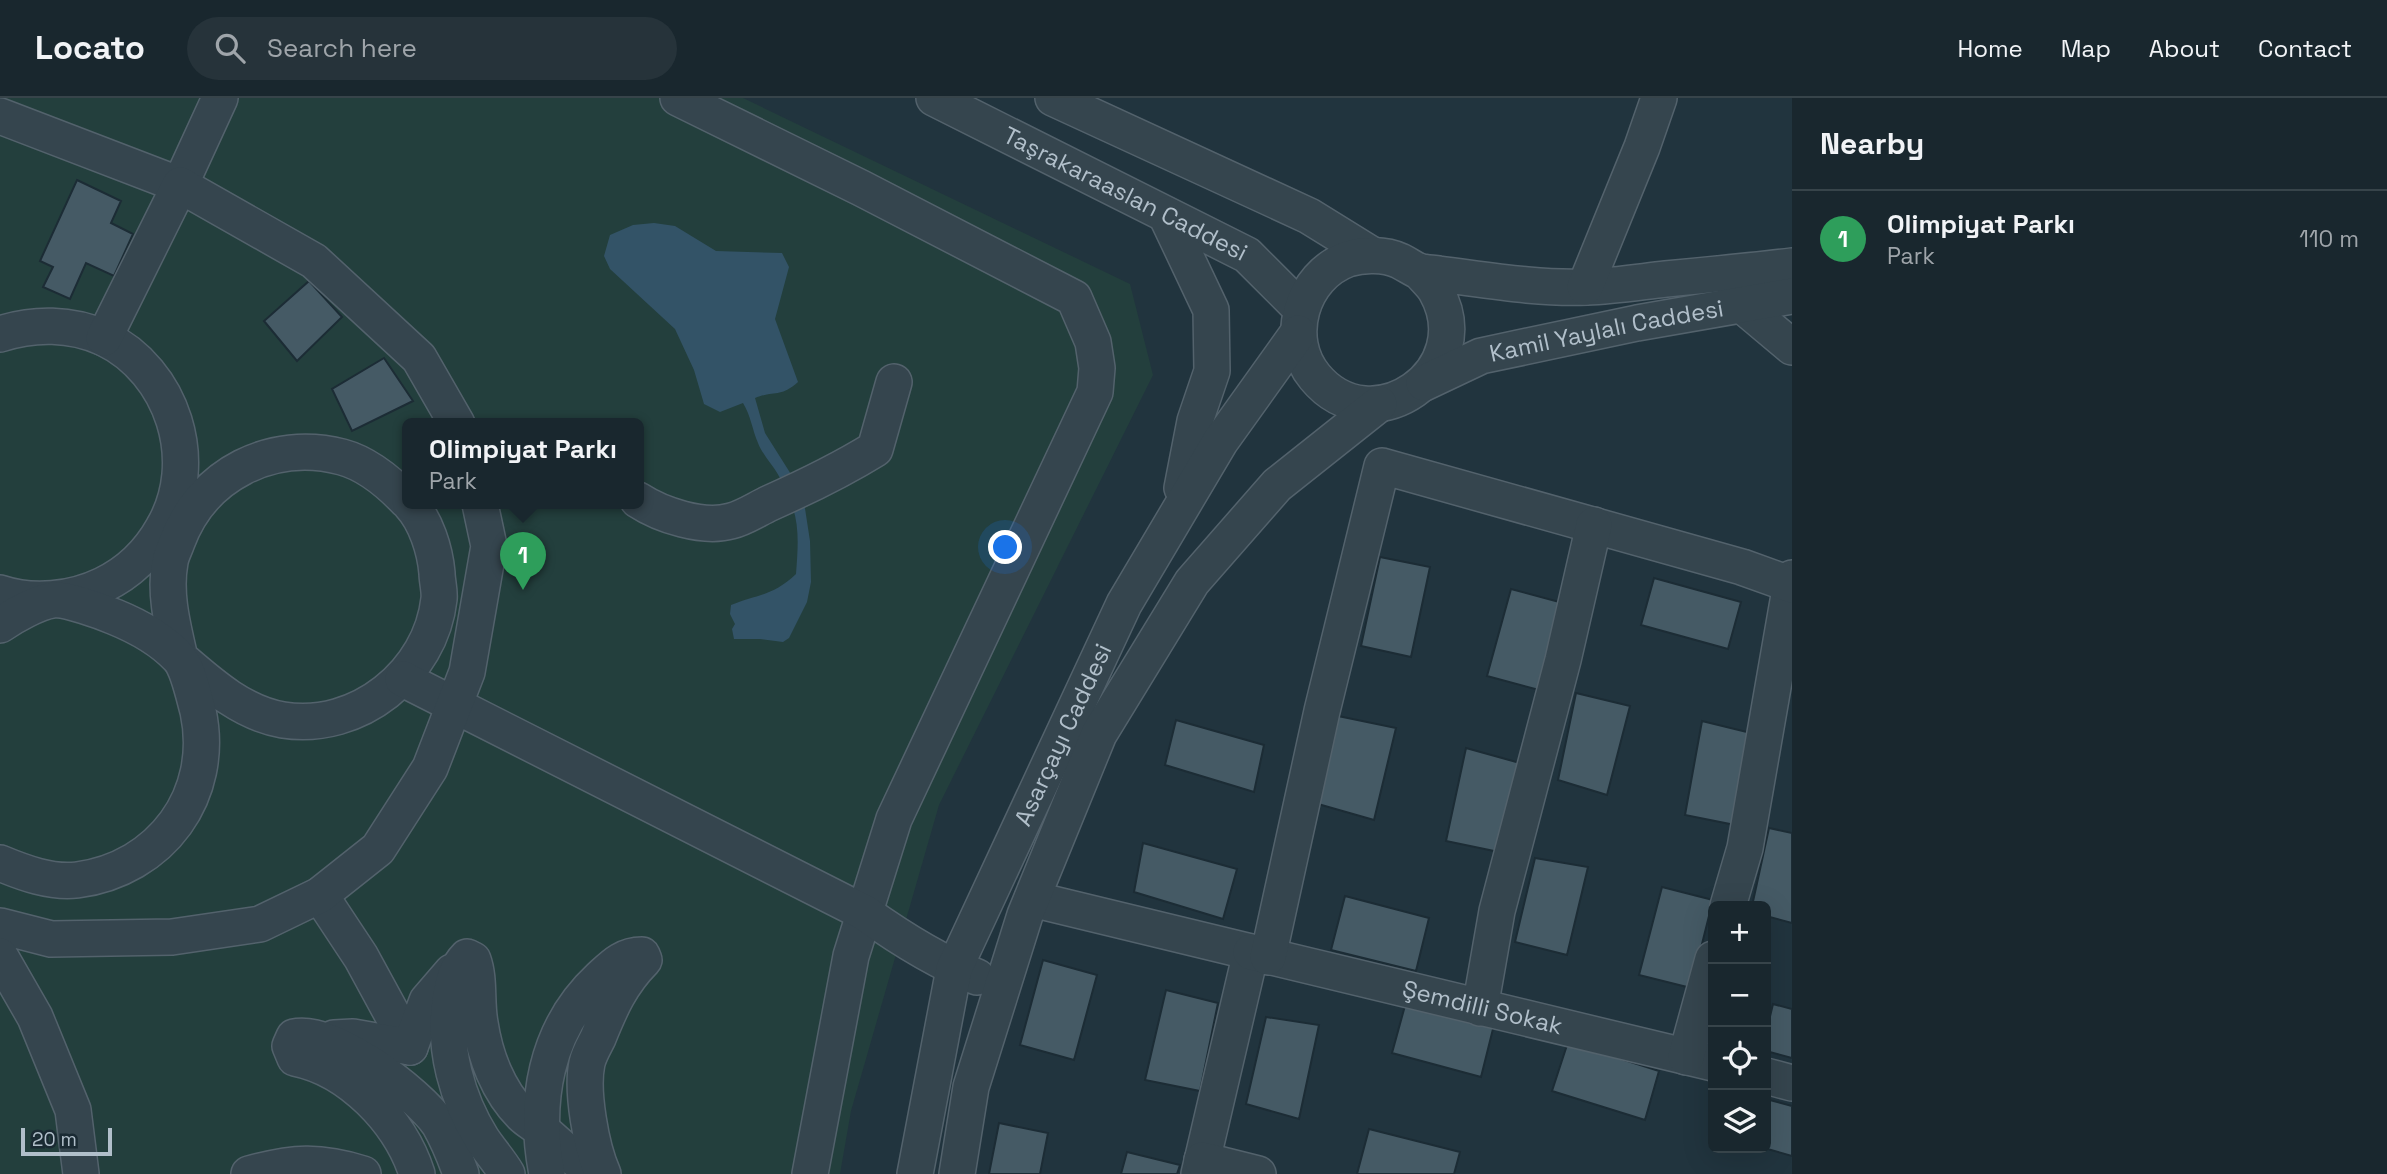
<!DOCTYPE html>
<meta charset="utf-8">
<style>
:root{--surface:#19272e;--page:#26333a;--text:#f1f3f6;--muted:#9fa5aa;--line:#37444a;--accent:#80cbff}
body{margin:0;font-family:"Space Grotesk",sans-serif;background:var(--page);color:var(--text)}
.controls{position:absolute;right:21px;bottom:21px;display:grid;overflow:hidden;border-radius:10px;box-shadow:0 7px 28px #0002}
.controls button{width:63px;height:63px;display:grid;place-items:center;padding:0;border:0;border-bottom:2px solid var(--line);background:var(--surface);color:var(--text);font:35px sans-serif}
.scale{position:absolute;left:21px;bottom:18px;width:91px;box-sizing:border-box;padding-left:7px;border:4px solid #b1bfca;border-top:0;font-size:19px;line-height:24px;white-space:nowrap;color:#b1bfca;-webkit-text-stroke:5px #1a2a33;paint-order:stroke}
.you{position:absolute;left:1006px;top:450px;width:24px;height:24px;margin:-18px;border:5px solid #fff;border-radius:50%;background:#1a73e8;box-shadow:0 0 0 10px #1a73e833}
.badge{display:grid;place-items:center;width:46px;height:46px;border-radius:50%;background:var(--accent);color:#fff;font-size:23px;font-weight:700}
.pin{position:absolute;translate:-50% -58px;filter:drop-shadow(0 2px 4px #0008)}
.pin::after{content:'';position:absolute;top:37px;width:24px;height:21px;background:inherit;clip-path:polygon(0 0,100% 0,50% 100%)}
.popup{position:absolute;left:402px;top:320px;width:242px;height:91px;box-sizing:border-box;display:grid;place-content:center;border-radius:10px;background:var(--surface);filter:drop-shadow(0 2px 5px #0005);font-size:23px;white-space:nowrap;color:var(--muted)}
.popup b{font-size:26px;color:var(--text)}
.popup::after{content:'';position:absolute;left:50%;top:100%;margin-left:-14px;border:14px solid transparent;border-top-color:var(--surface)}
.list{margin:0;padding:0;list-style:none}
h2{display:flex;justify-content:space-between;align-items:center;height:91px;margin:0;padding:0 28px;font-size:30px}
h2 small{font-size:23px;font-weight:400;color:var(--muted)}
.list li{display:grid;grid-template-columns:46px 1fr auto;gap:21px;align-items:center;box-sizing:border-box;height:98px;padding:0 28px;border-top:2px solid var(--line)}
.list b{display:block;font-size:26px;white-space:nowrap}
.list p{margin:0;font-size:23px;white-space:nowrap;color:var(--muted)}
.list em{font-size:23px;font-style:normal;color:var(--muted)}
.icon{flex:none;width:38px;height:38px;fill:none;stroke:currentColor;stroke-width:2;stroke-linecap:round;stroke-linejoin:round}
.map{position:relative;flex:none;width:1792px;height:1076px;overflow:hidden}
header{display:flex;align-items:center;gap:42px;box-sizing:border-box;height:98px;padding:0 35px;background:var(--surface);border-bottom:2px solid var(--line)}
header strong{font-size:33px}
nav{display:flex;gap:38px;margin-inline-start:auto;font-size:24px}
.search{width:490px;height:63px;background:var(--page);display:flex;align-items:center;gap:18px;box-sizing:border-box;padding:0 24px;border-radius:38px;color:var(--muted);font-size:26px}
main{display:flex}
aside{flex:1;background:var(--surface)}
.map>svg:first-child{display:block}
.green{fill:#233f3d;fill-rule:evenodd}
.water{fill:#335367}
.building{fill:#455a65;stroke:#1c2c35;stroke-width:2}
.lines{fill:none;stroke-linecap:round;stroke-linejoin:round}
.minor-casing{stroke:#53626c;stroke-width:38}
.minor{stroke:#35454e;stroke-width:35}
.labels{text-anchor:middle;stroke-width:6;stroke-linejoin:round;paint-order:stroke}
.street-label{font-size:24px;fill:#b1bfca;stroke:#1a2a33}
</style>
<header>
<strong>Locato</strong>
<div class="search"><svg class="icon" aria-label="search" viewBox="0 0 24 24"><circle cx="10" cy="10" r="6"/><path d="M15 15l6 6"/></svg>Search here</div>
<nav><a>Home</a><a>Map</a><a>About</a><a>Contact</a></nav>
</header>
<main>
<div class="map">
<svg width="1792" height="1076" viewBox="0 0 1792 1076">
<rect width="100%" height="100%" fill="#21343e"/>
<path class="green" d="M0,0h743l387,186 23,91 -214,430 -88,306 -11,63h-840zM407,326h231v80h-231z"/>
<path class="water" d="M654,125l21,3 41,25 66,2 7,14 -14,52 23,63c-18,16 -23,8 -43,16l10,35 29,46 10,23 6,39 1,41 -4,20 -18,36 -6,4 -23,-3h-26l-2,-10 3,-5 -5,-10 1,-9c27,-11 42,-9 65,-31 3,-39 4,-59 -15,-94 -6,-13 -18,-24 -23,-37 -6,-14 -7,-27 -15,-40l-23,9 -16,-8 -10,-34 -19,-41 -65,-60 -6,-13 6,-21 23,-10z"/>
<path class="building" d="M77,82l44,21 -10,22 22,11 -19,42 -28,-13 -16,36 -27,-12 10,-20 -13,-6z
M309,183l33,36 -45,44 -33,-40z
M384,260l29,43 -61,30 -20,-42z
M1380,459l50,10 -19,90 -50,-11z
M1654,480l87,24 -13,47 -87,-24z
M1511,491l52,14 -24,87 -52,-14z
M1576,595l54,13 -23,89 -49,-15z
M1338,618l58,12 -22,92 -56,-16z
M1176,622l88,25 -10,47 -89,-27z
M1702,623l49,12 -16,92 -50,-10z
M1466,650l54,15 -21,89 -53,-11z
M1769,730l23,5v90l-26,-7v-10h-14z
M1143,745l94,26 -14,50 -89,-27z
M1535,760l53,9 -21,88 -52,-13z
M1662,789l51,13 -22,88 -52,-13z
M1345,798l84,22 -13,53 -85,-21z
M1043,862l54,15 -23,85 -54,-15z
M1166,892l52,13 -18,88 -55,-11z
M1406,904l88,23 -13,52 -89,-24z
M1773,906l19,5v49l-26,-7v-18z
M1266,919l53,8 -20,94 -53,-15z
M1568,944l91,29 -14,49 -93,-29z
M1766,1001l26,7v50l-28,-8h2z
M999,1025l49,10 -8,41h-51z
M1369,1031l91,23 -6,22h-97z
M1127,1054l53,13 -3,9h-56z"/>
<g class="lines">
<defs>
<g id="minor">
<path d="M678,0l183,90 213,110 19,44 4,26 -2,24 -201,427 -43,137 -41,218"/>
<path id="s1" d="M934,0l313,157 54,54"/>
<path d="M1053,0l256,118 63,39"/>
<path d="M0,18l180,69 40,-87"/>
<path d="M1166,117l45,95 1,61 -17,50 -13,67"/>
<path d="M1419,173c6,7 13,13 17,20 45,80 -64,155 -121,86 -32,-38 -14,-101 33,-118 15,-5 37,-5 52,2 6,3 12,7 18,10 7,2 15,2 21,3 48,6 99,15 148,13 26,-1 52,-5 79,-8 42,-4 84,-8 126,-13"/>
<path d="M1585,189l57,-140 17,-49"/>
<path d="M1742,207l50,42"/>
<path d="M0,236c34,-11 71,-11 104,4 69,33 98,124 59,190 -14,25 -33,44 -60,57 -31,15 -70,19 -103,8"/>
<path d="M104,240l76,-153 134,76 105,97 38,66"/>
<path id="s2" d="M1424,285l57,-27 156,-33 155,-27"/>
<path d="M638,402c23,15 65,29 93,21 13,-3 26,-12 39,-18 36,-16 71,-33 105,-54l19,-67"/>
<path d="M407,403c-18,-19 -39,-37 -65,-44 -70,-18 -140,17 -165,85 -2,6 -6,13 -7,20 -6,32 3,65 10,96 30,26 62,55 103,62 75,12 148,-47 156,-121 1,-8 -2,-18 -2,-26 -2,-23 -11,-52 -27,-69"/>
<path d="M0,527c13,-9 38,-23 53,-25 12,-2 50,12 62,17 22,9 46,22 63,40 10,10 16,40 20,54 18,84 -37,158 -121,169 -26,3 -53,-7 -77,-17"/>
<path d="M403,581l462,234c35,25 71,48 112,64"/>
<path d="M320,797l41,62 49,90"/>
<path d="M1032,801l219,53 -52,222"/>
<path d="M1728,808l17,-58 47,-270"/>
<path d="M0,828l51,13 121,-2 88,-13 60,-29 58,-46 52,-81 37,-96 22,-126 -9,-42"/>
<path id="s3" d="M1251,854l462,111"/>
<path d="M0,858l35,61 38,93 8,64"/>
<path d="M1268,859l54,-246 60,-245 360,101 50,18"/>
<path d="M1480,910l17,-97 66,-251 31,-135"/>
<path d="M334,940l19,-1 57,10 17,-46 25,-29"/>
<path d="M1686,959l27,-98"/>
<path d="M1766,978l26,7"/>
<path d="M1202,1062l56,14"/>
<path d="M249,1076c44,-12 70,-14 114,0"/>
<path d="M417,1076c-17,-53 -67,-105 -122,-116l-5,-12 4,-9c37,-9 124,56 145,87 9,16 16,33 22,50"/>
<path d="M507,1076c-7,-12 -17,-23 -25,-35 -25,-40 -39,-91 -32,-138 3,-17 5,-32 17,-44l6,3c7,19 3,42 7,63 5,33 18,68 42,92 6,6 14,10 21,16 18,16 34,31 55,43"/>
<path d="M547,1076c-14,-71 -2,-145 53,-196 13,-12 23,-23 42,-23l2,5c-23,23 -34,48 -46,78 -4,8 -9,16 -11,25 -6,28 4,84 16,111"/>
<path id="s4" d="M915,1076l39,-205 170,-365 96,-162 78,-109"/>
<path d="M957,1076l14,-87 54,-172 74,-181 93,-152 85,-97 102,-81"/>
</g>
</defs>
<use href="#minor" class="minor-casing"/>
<use href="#minor" class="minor"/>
</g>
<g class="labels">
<g class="street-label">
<text dy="8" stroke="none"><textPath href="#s1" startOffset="214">Taşrakaraaslan Caddesi</textPath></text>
<text dy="8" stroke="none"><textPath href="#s2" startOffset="191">Kamil Yaylalı Caddesi</textPath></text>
<text dy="8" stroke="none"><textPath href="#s4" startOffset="467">Asarçayı Caddesi</textPath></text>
<text dy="8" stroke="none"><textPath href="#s3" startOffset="238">Şemdilli Sokak</textPath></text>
</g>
</g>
</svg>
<div class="controls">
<button>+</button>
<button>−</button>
<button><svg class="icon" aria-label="locate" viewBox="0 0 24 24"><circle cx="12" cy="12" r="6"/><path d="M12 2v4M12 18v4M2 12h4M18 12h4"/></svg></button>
<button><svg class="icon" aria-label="layers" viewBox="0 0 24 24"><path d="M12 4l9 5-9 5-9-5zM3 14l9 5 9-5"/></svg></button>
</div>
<div class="scale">20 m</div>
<div class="you"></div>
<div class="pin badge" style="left:523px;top:492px;background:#2e9e5b">1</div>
<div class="popup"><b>Olimpiyat Parkı</b>Park</div>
</div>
<aside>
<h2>Nearby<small></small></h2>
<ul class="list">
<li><span class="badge" style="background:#2e9e5b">1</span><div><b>Olimpiyat Parkı</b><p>Park</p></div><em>110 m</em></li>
</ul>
</aside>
</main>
